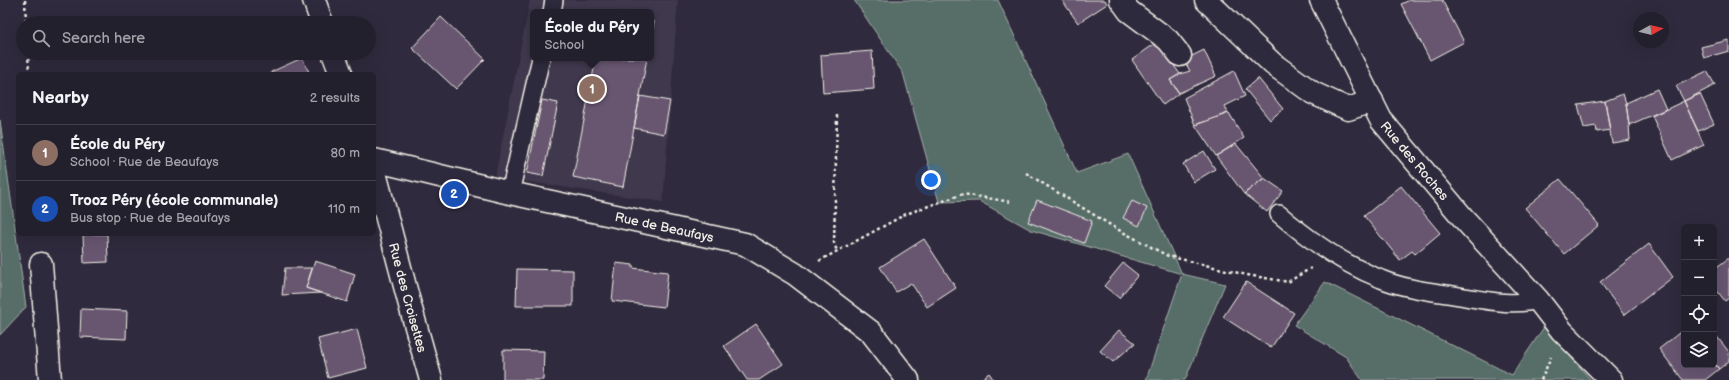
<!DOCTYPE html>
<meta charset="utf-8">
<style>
:root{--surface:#23202e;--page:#2f2d3a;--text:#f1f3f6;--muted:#a3a3aa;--line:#403e4a;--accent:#b45309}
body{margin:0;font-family:"Balsamiq Sans",sans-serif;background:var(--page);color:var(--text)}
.controls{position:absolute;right:12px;bottom:12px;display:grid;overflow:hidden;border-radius:6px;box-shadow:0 4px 16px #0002}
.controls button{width:36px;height:36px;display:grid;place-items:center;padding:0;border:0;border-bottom:1px solid var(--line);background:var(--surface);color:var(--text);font:20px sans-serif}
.compass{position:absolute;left:1633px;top:12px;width:36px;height:36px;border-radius:50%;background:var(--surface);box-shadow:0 4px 16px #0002;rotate:82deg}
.you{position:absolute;left:931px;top:180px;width:14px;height:14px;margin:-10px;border:3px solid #fff;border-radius:50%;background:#1a73e8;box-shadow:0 0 0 6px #1a73e833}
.badge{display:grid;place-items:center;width:26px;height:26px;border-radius:50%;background:var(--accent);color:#fff;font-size:13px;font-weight:700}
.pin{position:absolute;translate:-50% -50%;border:2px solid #fff;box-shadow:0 1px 4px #0006}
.popup{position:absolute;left:530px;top:9px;width:124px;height:52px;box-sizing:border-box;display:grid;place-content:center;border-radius:6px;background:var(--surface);filter:drop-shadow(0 1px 3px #0005);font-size:13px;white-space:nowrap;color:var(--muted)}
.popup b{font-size:15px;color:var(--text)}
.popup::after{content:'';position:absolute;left:50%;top:100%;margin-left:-8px;border:8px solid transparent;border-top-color:var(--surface)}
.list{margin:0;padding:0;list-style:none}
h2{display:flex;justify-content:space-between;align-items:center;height:52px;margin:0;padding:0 16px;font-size:17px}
h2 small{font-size:13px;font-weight:400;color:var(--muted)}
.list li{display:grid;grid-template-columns:26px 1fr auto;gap:12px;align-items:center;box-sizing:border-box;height:56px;padding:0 16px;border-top:1px solid var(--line)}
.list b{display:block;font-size:15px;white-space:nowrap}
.list p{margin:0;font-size:13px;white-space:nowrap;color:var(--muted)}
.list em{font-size:13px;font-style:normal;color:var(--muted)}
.icon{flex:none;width:22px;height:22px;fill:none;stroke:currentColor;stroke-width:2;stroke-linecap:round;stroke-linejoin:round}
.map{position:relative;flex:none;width:1729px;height:380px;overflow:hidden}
.search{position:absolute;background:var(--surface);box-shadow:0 4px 16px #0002;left:16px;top:16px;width:360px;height:44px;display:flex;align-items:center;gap:10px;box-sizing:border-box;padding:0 14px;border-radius:22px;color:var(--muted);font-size:15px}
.panel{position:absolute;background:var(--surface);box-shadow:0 4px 16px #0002;left:16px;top:72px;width:360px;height:164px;border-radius:6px}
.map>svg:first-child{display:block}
.built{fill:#40384d;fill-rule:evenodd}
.green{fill:#576d68;stroke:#a6afa8}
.building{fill:#685771;stroke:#f4f1e8}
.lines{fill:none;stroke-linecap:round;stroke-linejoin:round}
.service-casing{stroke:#f4f1e8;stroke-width:20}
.minor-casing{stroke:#f4f1e8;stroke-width:25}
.tertiary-casing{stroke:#f4f1e8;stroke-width:25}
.path{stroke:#f4f1e8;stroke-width:2.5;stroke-dasharray:3 3;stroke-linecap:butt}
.service{stroke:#2f2a3d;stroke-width:17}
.minor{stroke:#2f2a3d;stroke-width:22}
.tertiary{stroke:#2f2a3d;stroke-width:22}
.labels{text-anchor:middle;stroke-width:4;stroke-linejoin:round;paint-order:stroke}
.street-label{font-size:13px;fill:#f4f1e8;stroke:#2f2a3d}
</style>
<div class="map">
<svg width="1729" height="380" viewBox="0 0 1729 380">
<rect width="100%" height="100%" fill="#2f2a3d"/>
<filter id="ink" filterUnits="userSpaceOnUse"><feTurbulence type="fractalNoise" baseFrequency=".025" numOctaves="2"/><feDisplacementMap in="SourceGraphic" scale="8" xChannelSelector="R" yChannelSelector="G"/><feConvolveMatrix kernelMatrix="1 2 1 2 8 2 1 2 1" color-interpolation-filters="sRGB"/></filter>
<g filter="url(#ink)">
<path class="built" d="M530,0h148l-15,202 -168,-25zM533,12h118v46h-118z"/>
<path class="green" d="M854,0h144l79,173 51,-19 54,120 43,10 -40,96h-39l36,-106 -151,-44 -52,-29 -40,1 -36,-129z
M0,120l26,187 -26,28z
M1325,282l187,93 32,-48 47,53h-229l-16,-23 -52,-32z"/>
<path class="building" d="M1062,0h43l2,4 -29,19z
M1410,0h32l22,42 -34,18 -29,-56z
M441,17l44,42 -29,30 -44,-41z
M651,22h3l-3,17z
M1729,40v11l-25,7 -3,-11z
M1157,42l23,32 -10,6 9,13 -16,12 -31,-45z
M1204,50l12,26 -37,17 -9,-13 10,-6 10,-3 -6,-11z
M872,51l2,38 -51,4 -2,-38z
M302,58l8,16h-38l-1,-2z
M596,58h51l-24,129 -50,-10z
M1234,71l11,25 -20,10 3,7 -33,12 -11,-27z
M1707,71l8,14 -31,16 -8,-15z
M1258,78l25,31 -13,11 -25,-31z
M1657,89l9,20 -37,16 -3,-22z
M1623,94l3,9 3,22 1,15 -18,3 -7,-42z
M1700,94l14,30 -16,7 -14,-30z
M640,96l30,5 -6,33 -30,-6z
M542,100l16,3 -15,73 -16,-3z
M1605,101l5,29 -13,2 -1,-6 -12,2 -6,-23z
M1684,101l20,44 -32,15 -20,-44z
M1229,113l15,25 -28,18 -21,-31z
M1236,144l28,34 -20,16 -28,-38z
M1204,151l11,18 -21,13 -11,-18z
M1264,178l19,13 -16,21 -23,-18z
M1560,179l39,46 -35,29 -39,-46z
M1401,186l39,47 -25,21 -3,-3 -12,9 -36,-44z
M1037,200l55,21 -8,22 -56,-21z
M1132,201l15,7 -8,18 -16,-8z
M83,234h24l1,28 -24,1z
M924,239l32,49 -29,19 -16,-24 -15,9 -16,-25z
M1649,244l24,33 -49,38 -24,-33z
M1729,258v40l-4,3 -11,-14v-18z
M315,261l40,13 -8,28 -41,-14z
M616,263l17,2v3l35,4 -4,35 -52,-6z
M1123,263l15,12 -19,23 -15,-12z
M285,268h27l-6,20 15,5 -39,2z
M517,269l56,1v36h-57z
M1246,282l48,31 -23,35 -48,-31z
M81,309l46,2 -1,28 -46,-2z
M756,324l27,40 -24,16h-12l-23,-34z
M357,329l10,39 -39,10 -10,-39z
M1684,329v36h30v-2l5,6 -14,11h-22l-24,-31z
M1119,330l16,13 -22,19 -13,-11z
M1714,333l15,19v9l-10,8 -5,-6z
M503,350l41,1 -1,29h-40z
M989,373l5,7h-14z"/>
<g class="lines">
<defs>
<path id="service" d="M552,12l2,-12
M510,193l31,-135
M1279,214c29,25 66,51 102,65 26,11 57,13 84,18 24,4 49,9 73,3"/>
<g id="minor">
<path d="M1121,0l8,11 39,29 12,15"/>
<path d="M1206,0l67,64 40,29 35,16 24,-8"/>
<path id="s1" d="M1321,0l60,120 83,99 74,81 24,31 49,49"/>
<path id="s2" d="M374,169l37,140 20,71"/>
<path d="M41,264l9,116"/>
</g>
<g id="tertiary">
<path d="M314,0l8,23"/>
<path d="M333,53l8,21"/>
<path id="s3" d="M374,160l136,33 235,51 50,30 76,58 37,48"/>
</g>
</defs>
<use href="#service" class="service-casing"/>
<use href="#minor" class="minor-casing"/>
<use href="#tertiary" class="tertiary-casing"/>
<path class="path" d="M25,0l1,23
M28,53l1,21
M837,115l-3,128 3,8
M1026,173l91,56 51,27 79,19 41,7 23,-14
M819,261l87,-47 57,-20 48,8
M1541,380l10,-23"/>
<use href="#service" class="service"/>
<use href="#minor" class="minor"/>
<use href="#tertiary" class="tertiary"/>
</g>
</g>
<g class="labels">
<g class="street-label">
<text dy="5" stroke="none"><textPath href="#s1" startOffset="187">Rue des Roches</textPath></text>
<text dy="5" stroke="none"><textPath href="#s3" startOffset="298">Rue de Beaufays</textPath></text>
<text dy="5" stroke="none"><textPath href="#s2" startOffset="133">Rue des Croisettes</textPath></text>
</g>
</g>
</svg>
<div class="controls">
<button>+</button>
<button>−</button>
<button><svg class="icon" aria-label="locate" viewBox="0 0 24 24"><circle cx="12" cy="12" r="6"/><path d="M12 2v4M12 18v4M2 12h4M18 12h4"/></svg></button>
<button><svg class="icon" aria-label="layers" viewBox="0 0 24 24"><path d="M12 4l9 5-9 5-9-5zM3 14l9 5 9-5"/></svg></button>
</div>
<svg class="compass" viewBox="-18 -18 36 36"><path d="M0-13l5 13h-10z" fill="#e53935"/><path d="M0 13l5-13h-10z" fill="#a3a3aa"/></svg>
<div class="you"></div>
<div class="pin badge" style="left:592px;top:89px;background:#8d6e63">1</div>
<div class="popup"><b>École du Péry</b>School</div>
<div class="pin badge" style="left:454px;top:194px;background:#1a4fb4">2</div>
<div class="search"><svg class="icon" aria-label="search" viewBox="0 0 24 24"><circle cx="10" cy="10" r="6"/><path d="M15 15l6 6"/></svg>Search here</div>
<section class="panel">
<h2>Nearby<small>2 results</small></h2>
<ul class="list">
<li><span class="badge" style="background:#8d6e63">1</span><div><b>École du Péry</b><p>School · Rue de Beaufays</p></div><em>80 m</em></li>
<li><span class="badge" style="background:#1a4fb4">2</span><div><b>Trooz Péry (école communale)</b><p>Bus stop · Rue de Beaufays</p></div><em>110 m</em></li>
</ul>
</section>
</div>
